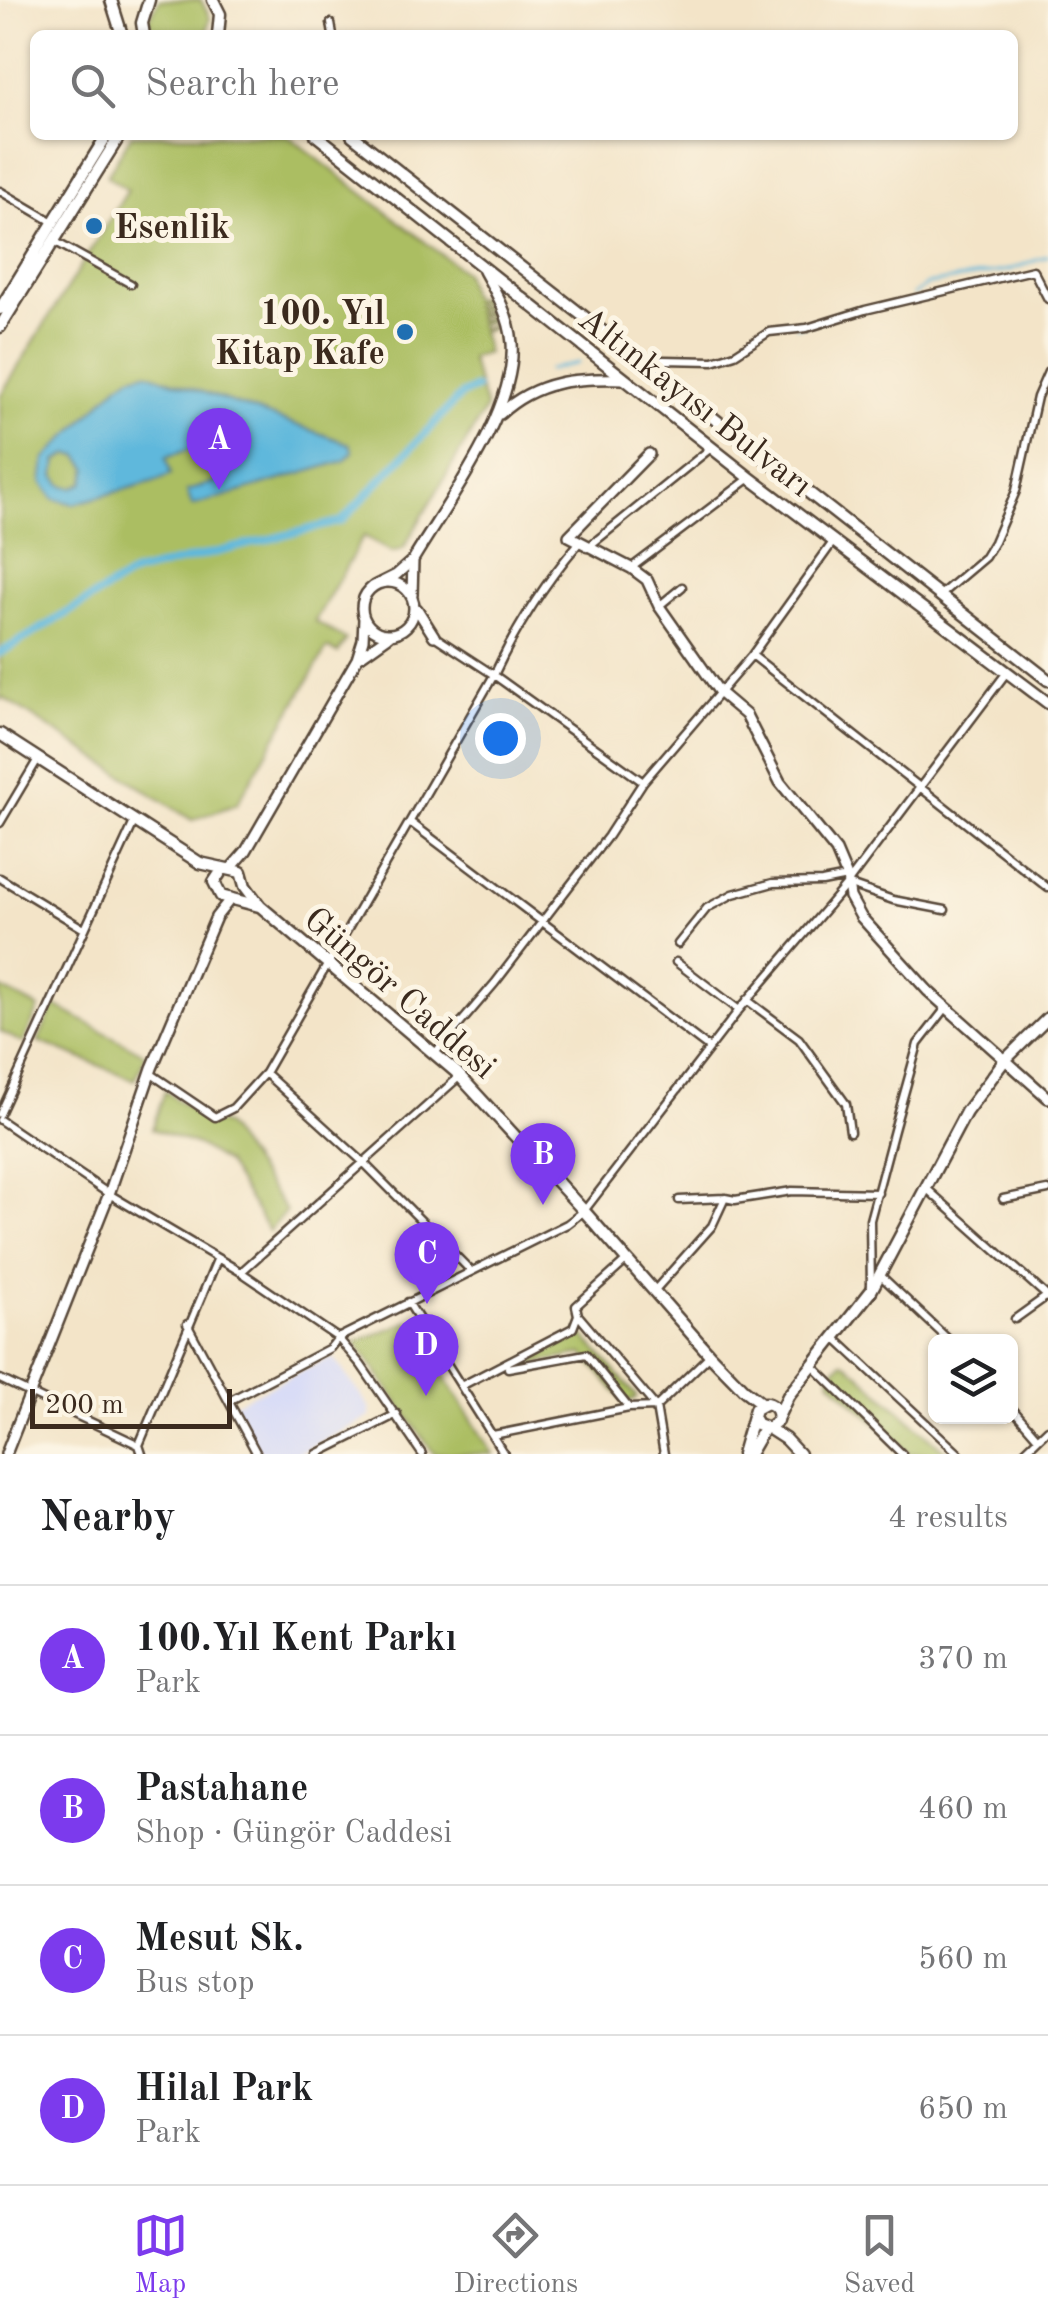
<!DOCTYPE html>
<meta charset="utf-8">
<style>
:root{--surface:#fff;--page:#f6f6f6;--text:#202124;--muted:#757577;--line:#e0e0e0;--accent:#7c3aed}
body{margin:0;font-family:"Old Standard TT",serif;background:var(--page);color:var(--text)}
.controls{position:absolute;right:30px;bottom:30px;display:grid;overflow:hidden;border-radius:15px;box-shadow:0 2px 8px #0004}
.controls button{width:90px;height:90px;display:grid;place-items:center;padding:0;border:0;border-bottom:2px solid var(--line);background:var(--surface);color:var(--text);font:50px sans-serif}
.scale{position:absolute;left:30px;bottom:25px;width:202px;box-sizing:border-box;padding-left:10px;border:5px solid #3b2a1e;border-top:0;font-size:28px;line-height:35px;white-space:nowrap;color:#3b2a1e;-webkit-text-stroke:8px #fcf5e5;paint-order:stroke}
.you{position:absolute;left:500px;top:738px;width:35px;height:35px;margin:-25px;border:8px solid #fff;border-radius:50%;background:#1a73e8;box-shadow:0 0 0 15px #1a73e833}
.badge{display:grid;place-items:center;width:65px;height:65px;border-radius:50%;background:var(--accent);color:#fff;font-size:32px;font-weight:700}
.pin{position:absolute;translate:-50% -82px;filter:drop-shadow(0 2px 5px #0008)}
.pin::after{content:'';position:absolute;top:52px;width:35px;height:30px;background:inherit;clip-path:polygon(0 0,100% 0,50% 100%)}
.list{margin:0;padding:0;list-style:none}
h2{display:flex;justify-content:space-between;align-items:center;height:130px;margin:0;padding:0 40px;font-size:42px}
h2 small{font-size:32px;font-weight:400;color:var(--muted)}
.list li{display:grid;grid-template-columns:65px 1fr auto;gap:30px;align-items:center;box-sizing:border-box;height:150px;padding:0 40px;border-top:2px solid var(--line)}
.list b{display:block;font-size:38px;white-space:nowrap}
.list p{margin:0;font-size:32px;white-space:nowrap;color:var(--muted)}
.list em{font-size:32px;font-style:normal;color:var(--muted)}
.icon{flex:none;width:55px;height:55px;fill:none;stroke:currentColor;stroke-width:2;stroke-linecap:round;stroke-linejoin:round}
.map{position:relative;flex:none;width:1048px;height:1454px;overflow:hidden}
.search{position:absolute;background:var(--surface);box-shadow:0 2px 8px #0004;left:30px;right:30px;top:30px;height:110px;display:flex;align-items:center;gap:25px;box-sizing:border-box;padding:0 35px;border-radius:15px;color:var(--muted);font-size:38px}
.sheet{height:730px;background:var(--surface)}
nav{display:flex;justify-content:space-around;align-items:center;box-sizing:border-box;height:140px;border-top:2px solid var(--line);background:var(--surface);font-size:28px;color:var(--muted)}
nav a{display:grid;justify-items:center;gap:5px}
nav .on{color:var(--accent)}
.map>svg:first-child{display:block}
.built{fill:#d3d8f9}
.green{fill:#abbe62;stroke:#737440;stroke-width:2.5}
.water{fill:#5eb8dc;stroke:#4c717d;stroke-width:2.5;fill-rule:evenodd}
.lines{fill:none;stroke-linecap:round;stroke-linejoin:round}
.stream{stroke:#5eb8dc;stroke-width:2.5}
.canal{stroke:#5eb8dc;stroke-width:8}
.minor-casing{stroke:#574638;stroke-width:11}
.tertiary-casing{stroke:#574638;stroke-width:14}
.secondary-casing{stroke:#574638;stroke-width:15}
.minor{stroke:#fff;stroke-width:6}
.tertiary{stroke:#fff;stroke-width:9}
.secondary{stroke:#fff;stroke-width:10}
.poi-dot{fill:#1f6fb2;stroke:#fcf5e5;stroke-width:4}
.labels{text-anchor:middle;stroke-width:10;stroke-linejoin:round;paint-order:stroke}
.poi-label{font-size:35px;font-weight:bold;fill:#3b2a1e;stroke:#fcf5e5;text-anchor:start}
.street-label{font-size:35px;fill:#3b2a1e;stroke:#fcf5e5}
</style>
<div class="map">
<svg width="1048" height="1454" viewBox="0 0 1048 1454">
<rect width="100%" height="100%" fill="#fcf5e5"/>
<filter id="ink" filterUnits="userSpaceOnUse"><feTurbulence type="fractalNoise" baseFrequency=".01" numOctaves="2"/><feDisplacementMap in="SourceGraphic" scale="20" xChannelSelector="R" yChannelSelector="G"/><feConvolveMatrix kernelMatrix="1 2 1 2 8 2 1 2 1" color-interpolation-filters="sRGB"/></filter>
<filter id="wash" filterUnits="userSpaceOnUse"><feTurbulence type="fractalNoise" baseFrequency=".0048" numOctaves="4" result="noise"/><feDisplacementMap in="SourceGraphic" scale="40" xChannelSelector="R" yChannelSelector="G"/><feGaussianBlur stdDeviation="2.25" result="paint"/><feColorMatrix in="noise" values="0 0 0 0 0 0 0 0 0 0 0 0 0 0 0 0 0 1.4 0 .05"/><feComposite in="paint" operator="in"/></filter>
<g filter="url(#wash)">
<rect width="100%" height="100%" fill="#f3e4c8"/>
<path class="built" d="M333,1357l37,51v9l-73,37h-37l-27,-50z"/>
<path class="green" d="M159,0h42l9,18 -4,17h-53l-4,-16z
M131,135h156l177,137 8,27 16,-4 1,3 -16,5 1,4 14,-4 1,3 -14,4 1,4 16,-4 1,2 -16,5 1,4 20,-6 1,3 -20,6 2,5 13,-4 1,2 -14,5 6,21 -17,5 16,50 -83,141 -11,3 -28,-16 -49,85 31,19 -8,13 -11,-5 -90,156 -45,16 -190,-123 -2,2v-303l128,-206 -21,-14z
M0,988l39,20 -16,35 -23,-12z
M54,1005l92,50 -11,25 -97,-39z
M165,1091l37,27 23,7 61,86 -17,20 -43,-68 -29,-18 -45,-16z
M410,1321l83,133h-59l-79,-112z
M582,1334l55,62 -2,3 -10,3 -42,-48 -50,10 -3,-4z
M843,1362l5,2 100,90h-39l-78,-73 -1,-8z"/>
<path class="water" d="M146,372l204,72 3,8 -9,9 -152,45 -5,-15 41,-13 -13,-37 -49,16 5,17 -13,6 -84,24 -20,-5 -12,-17 3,-23 73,-74 13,-9zM69,454l10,2 9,12 -4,15 -11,5 -11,-3 -7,-9 2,-15z"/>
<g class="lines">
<path class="stream" d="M913,295l15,-11 81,-14 39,-14
M797,326l31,-8
M548,370l30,-7"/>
<path class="canal" d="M0,653l134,-80 208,-52 120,-127 14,-6"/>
</g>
</g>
<g filter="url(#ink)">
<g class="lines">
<defs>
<path id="minor" d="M331,23l2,12
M0,191l53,31
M54,241l77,43
M643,364l20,-4 50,1 22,-7 34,-22 38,-4 58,-18 168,-40 15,29
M578,544c-34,40 -61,82 -84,131l149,107
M587,548l124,-100
M631,568l119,-90
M940,595l45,-38 9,-15 22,-51 21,-94 11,-25
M659,606l23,-19
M752,655l296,233
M410,822l299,226
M0,823l38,-64
M0,878l84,51
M847,884l46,16 52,10
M678,944l29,-36 26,-14 40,-11 49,-1 25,-5
M747,1000l52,39 47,65 4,28
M739,1010l108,-126 160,-212
M435,1053l60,-70 113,-147 35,-54 109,-127 81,-113
M150,1073l65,44 18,-9 32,-35 229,-398 -60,-39
M265,1073l98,89 108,109
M0,1114l135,-294
M0,1120l109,74 132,78 97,66 23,27 61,89
M926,1188l122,109
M1003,1199l45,-9
M679,1200l46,-2
M241,1272l218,-195
M879,1274l72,68
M655,1290l57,-64 13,-28 10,2 57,-9 86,2
M871,1290l-1,-70 24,-90 24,-86 28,-36
M408,1302l96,152
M578,1315l78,92 8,47
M1015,1319l32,-23
M187,1324l70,130
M836,1339l123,115
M813,1366l89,88
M508,1368l78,-14 43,54
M0,1379l139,66
M463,1385l110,-57 5,-13 -2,-9 51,-46
M229,1401l101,-53 8,-10 229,-114 17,-13 155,-201 -63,-48
M1010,1406l27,31
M493,1435l136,-27 27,-1 54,-52
M142,1454l-3,-9 78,-185
M317,1454l80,-40
M1022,1454l26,-25"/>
<path id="tertiary" d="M500,414c37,-34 76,-36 124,-35
M649,454l-80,82 62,32 16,12 12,26 61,87 26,22 34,67 56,69 11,26 3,20 11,20 67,74 120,107
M362 608a26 26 0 1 1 52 0a26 26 0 1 1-52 0Z
M380,583l16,-8 17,-15c34,-57 104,-150 99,-217 -2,-26 -15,-49 -28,-72
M412,595l1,-35
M417,609l17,27
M359,657l31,-22
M232,867l14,-16 111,-192 6,-19 1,-22
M6,1454l103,-260 43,-126 64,-151 15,-19"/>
<path id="secondary" d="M111,0l11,35
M213,0l7,14 -2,21
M144,35l-2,-12 7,-23
M316,135l434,343 298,225
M352,135l696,545
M0,309l107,-174
M0,327l120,-192
M0,734l200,129 41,9 4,14 15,20 196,166 128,139 126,144 34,35 18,14
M222,870l-8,12 7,14 38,10
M778,1417l10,-21 83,-105 95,-179 38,-51 44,-43
M768,1428l17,11 14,15
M742,1454l13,-45 11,-6c9,2 13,9 11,18l-9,7 -11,-4 -4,-7
M749,1454l15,-26"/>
</defs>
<use href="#minor" class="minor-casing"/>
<use href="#tertiary" class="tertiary-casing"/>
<use href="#secondary" class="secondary-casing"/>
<use href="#minor" class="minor"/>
<use href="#tertiary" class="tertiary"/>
<use href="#secondary" class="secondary"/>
</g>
</g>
<g class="poi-dot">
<circle cx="94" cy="226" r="10"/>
<circle cx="405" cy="332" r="10"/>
</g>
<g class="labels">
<g class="poi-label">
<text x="114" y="238">Esenlik</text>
<text x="385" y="324" text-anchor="end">100. Yıl<tspan x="385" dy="40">Kitap Kafe</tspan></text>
</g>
<g class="street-label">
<text transform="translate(696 401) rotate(38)" y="12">Altınkayısı Bulvarı</text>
<text transform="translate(401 992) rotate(41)" y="12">Güngör Caddesi</text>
</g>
</g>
</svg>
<div class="controls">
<button><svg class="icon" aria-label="layers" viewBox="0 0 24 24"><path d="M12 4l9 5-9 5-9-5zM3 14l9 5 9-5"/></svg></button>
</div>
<div class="scale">200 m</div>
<div class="you"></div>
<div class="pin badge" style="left:219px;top:490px">A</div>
<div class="pin badge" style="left:543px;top:1205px">B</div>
<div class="pin badge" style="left:427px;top:1304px">C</div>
<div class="pin badge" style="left:426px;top:1396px">D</div>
<div class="search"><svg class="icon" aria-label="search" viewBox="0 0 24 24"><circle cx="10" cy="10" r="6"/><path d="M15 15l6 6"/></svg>Search here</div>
</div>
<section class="sheet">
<h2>Nearby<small>4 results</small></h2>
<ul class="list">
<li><span class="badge">A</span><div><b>100.Yıl Kent Parkı</b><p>Park</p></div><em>370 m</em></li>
<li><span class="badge">B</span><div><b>Pastahane</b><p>Shop · Güngör Caddesi</p></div><em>460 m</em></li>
<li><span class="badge">C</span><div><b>Mesut Sk.</b><p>Bus stop</p></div><em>560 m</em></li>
<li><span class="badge">D</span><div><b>Hilal Park</b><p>Park</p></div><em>650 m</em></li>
</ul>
</section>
<nav>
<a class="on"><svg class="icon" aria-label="map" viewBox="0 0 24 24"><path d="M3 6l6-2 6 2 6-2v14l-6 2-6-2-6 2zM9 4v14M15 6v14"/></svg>Map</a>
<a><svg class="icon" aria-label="directions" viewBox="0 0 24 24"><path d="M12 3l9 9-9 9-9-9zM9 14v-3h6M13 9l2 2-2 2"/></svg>Directions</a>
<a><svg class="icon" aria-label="saved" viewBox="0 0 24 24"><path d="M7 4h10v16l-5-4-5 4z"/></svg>Saved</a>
</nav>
